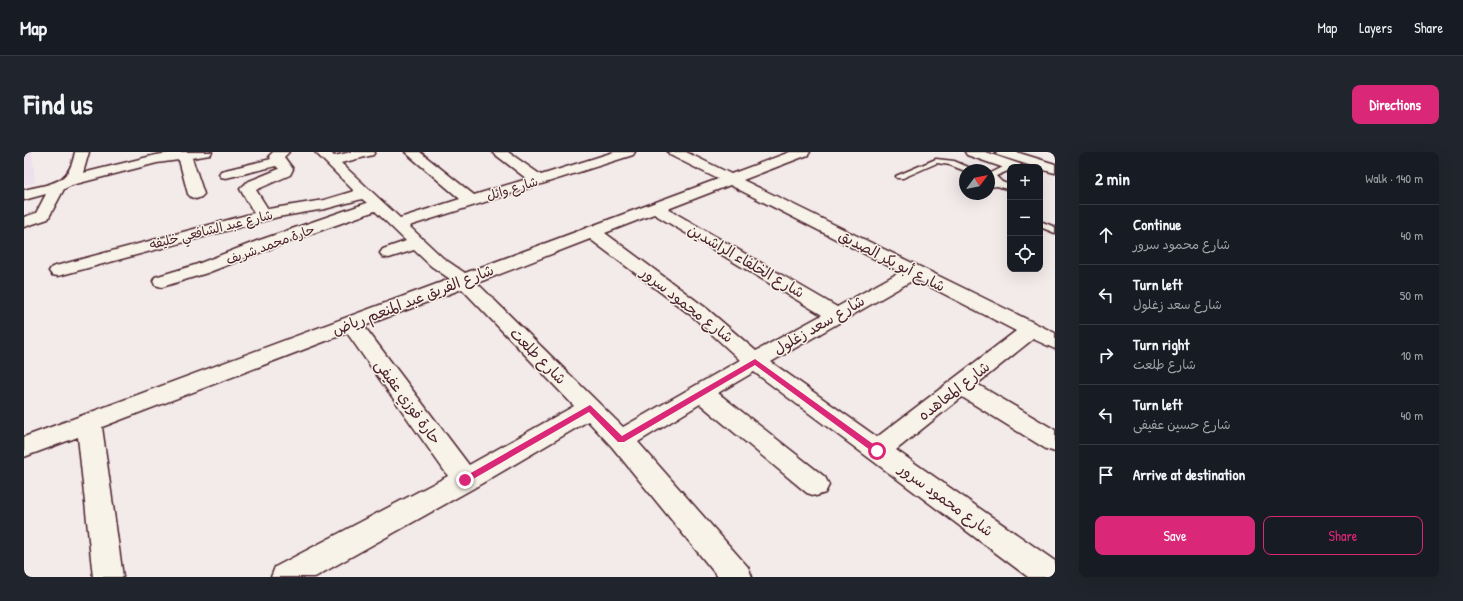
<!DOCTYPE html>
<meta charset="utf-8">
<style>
:root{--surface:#171b24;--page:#20242c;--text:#f1f3f6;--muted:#9ea1a6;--line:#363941;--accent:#db2777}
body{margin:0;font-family:"Patrick Hand","Playpen Sans Arabic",sans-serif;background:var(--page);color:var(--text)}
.controls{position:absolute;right:12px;top:12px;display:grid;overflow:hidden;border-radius:8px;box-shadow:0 4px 16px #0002}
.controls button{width:36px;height:36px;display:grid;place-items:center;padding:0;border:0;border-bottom:1px solid var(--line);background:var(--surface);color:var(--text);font:20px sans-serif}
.compass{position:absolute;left:935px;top:12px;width:36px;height:36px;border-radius:50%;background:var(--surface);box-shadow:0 4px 16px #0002;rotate:58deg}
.stop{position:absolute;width:12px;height:12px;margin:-9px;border:3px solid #db2777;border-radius:50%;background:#fff}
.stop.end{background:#db2777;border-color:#fff;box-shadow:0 1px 4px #0008}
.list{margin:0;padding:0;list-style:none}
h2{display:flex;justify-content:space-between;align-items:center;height:52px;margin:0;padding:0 16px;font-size:17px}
h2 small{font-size:13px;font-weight:400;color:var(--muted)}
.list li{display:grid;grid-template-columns:26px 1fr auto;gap:12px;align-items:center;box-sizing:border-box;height:60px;padding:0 16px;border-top:1px solid var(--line)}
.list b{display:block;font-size:15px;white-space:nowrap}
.list p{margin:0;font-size:13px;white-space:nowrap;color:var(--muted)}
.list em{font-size:13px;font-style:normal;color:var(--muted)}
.actions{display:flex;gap:8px;padding:12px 16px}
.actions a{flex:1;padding:9px 0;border:1px solid var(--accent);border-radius:8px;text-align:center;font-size:14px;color:var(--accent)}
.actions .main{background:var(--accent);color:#fff}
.icon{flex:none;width:22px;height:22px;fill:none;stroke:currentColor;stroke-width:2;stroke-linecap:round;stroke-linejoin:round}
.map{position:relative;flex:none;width:1031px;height:425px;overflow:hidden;border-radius:8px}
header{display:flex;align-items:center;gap:24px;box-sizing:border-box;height:56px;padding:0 20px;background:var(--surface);border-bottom:1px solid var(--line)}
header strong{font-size:19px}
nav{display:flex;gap:22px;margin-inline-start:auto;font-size:14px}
.intro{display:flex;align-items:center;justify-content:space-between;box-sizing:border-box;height:96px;padding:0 24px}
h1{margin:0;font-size:28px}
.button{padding:10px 18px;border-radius:8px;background:var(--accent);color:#fff;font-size:14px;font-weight:700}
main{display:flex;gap:24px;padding:0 24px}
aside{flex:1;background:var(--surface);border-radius:8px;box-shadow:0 4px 16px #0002}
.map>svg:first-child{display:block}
.built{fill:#eedfed}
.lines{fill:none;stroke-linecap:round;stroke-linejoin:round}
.lane-casing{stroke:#4a1f2b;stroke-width:3}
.street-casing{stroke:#4a1f2b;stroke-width:3}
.lane{fill:#f7f3e8;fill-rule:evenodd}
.street{fill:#f7f3e8;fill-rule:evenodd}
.route{fill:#db2777}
.labels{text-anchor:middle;stroke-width:3;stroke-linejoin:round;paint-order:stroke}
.far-street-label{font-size:13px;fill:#4a1f2b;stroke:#f7f3e8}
.street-label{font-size:15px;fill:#4a1f2b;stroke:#f7f3e8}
</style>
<header>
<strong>Map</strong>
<nav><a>Map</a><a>Layers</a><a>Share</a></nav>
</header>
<div class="intro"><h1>Find us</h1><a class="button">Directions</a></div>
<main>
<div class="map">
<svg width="1031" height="425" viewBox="0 0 1031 425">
<rect width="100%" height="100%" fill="#f3eaea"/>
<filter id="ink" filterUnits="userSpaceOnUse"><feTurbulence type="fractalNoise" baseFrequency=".025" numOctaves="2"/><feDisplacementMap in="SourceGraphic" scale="8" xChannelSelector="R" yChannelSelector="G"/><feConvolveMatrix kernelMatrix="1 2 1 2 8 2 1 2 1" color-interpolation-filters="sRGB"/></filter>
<g filter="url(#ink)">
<path class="built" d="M0,0h8l3,30 -11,3z"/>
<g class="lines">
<defs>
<path id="lane" d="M912,7l18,2 21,9 -10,1 -15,-6 -13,-2 -34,15h-6l-1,-2z
M985,12h6l1,2 -6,1v3l-14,6 6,6 8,3v5l-13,-4 -8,1v-4l4,-1 -4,-3v-5z
M1016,69l15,6v6l-15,-6z"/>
<path id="street" d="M51,0h14l-6,21 73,-18 20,-3h36l-2,3 -18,3 12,36 -3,3 -5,2 -5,-2 -3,-3 -9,-34 -22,3 -85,22 -8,4 -16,30 -24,8v-10l12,-4 10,-19 -22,6v-10c28,-7 45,-5 51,-38z
M249,0h16l-5,5 9,12 -3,6 -34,15 12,19 56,-9 30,-9 -39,-39h15l4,4 17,-4h24l-2,3 -32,8 59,55 60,-19 -55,-47h15l54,43 53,-16 -35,-27h16l33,23 73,-23h21l-2,3 -224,71 34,32 22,15 253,-94 -48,-24 -2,-3h18l45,22 59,-22h20l-2,3 -65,25 312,153v16l-22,-10 -56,45 78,46v22l-9,-3 -84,-52 -66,53 159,111v16h-27l-274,-205 -36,21 107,84 4,8 -4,8 -9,3 -9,-3 -107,-89 -62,38 110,125 4,10h-34l-106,-130 -24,-26 -114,67 -159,89h-44l4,-10 173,-91 -101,-143 -245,94 21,150h-30l-15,-140 -54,20v-20l426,-158 -19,-13 -17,-16 -25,8 -6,-1 -3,-4 3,-4 23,-8 -31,-30 -106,38 -62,24 -45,14 -7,-2 -2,-4 2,-4 40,-12 62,-24 110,-38 -5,-4 -37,10 -47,8 -220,59 -6,-1 -3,-4 3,-4 202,-54 -14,-24 7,-7 32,-13 -3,-3 -50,12 -5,-1 -2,-3 2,-3 50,-12 -2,-3zM706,33l170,87 -63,35 -169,-98zM630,62l168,101 -66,36 -50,-43 -101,-75zM566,87l102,77 48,44 -117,67 -146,-144zM891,127l101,52 -139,106 -106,-75zM438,137l112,117 -105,59 -105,-139z
M941,0h20l35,12 2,3h-12v3l-43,-15z
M971,0h21l39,12v9l-15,-4v-2h-5l-38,-12z"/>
</defs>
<use href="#lane" class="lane-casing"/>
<use href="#street" class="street-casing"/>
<use href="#lane" class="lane"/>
<use href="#street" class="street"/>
</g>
</g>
<path class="route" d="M731,207l125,90v4h-6l-119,-88 -131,77h-6l-29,-30 -121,70 -3,1 -4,-3 1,-2 128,-73 32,31z"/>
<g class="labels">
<g class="far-street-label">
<text transform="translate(488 36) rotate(-17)" y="5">شارع وائل</text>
<text transform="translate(187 77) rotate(-14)" y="5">شارع عبد الشافعي خليفه</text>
<text transform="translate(246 92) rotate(-20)" y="5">حارة محمد شريف</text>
</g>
<g class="street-label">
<text transform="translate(722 109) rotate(30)" y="5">شارع الخلفاء الراشدين</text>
<text transform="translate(868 109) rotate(27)" y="5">شارع أبو بكر الصديق</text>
<text transform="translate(389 148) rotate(-21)" y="5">شارع الفريق عبد المنعم رياض</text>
<text transform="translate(663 153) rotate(38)" y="5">شارع محمود سرور</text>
<text transform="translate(795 173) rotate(-30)" y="5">شارع سعد زغلول</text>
<text transform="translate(514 204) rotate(45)" y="5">شارع طلعت</text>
<text transform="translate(930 239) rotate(-38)" y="5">شارع المعاهده</text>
<text transform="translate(384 250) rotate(54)" y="5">حارة فوزي عفيفى</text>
<text transform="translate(922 348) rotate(36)" y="5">شارع محمود سرور</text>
</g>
</g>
</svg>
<div class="controls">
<button>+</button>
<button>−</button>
<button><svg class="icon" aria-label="locate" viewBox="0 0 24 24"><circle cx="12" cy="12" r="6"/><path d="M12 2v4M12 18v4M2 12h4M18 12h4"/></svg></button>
</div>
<svg class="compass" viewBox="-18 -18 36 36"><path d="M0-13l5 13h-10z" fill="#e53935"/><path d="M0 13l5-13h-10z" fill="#9ea1a6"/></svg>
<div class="stop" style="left:853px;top:299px"></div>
<div class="stop end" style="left:441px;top:328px"></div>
</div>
<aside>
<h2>2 min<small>Walk · 140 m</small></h2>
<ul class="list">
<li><svg class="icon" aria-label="ahead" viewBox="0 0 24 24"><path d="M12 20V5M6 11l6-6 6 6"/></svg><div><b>Continue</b><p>شارع محمود سرور</p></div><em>40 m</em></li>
<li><svg class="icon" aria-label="left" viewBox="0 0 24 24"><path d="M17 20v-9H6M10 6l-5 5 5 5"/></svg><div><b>Turn left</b><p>شارع سعد زغلول</p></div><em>50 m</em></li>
<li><svg class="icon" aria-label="right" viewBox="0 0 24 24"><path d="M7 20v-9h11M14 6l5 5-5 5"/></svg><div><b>Turn right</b><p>شارع طلعت</p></div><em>10 m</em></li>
<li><svg class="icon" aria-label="left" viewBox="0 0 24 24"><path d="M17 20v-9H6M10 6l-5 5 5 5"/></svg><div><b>Turn left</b><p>شارع حسين عفيفى</p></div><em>40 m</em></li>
<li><svg class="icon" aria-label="arrive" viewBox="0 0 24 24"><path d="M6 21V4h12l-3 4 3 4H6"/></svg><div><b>Arrive at destination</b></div></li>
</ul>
<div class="actions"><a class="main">Save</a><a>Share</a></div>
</aside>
</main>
